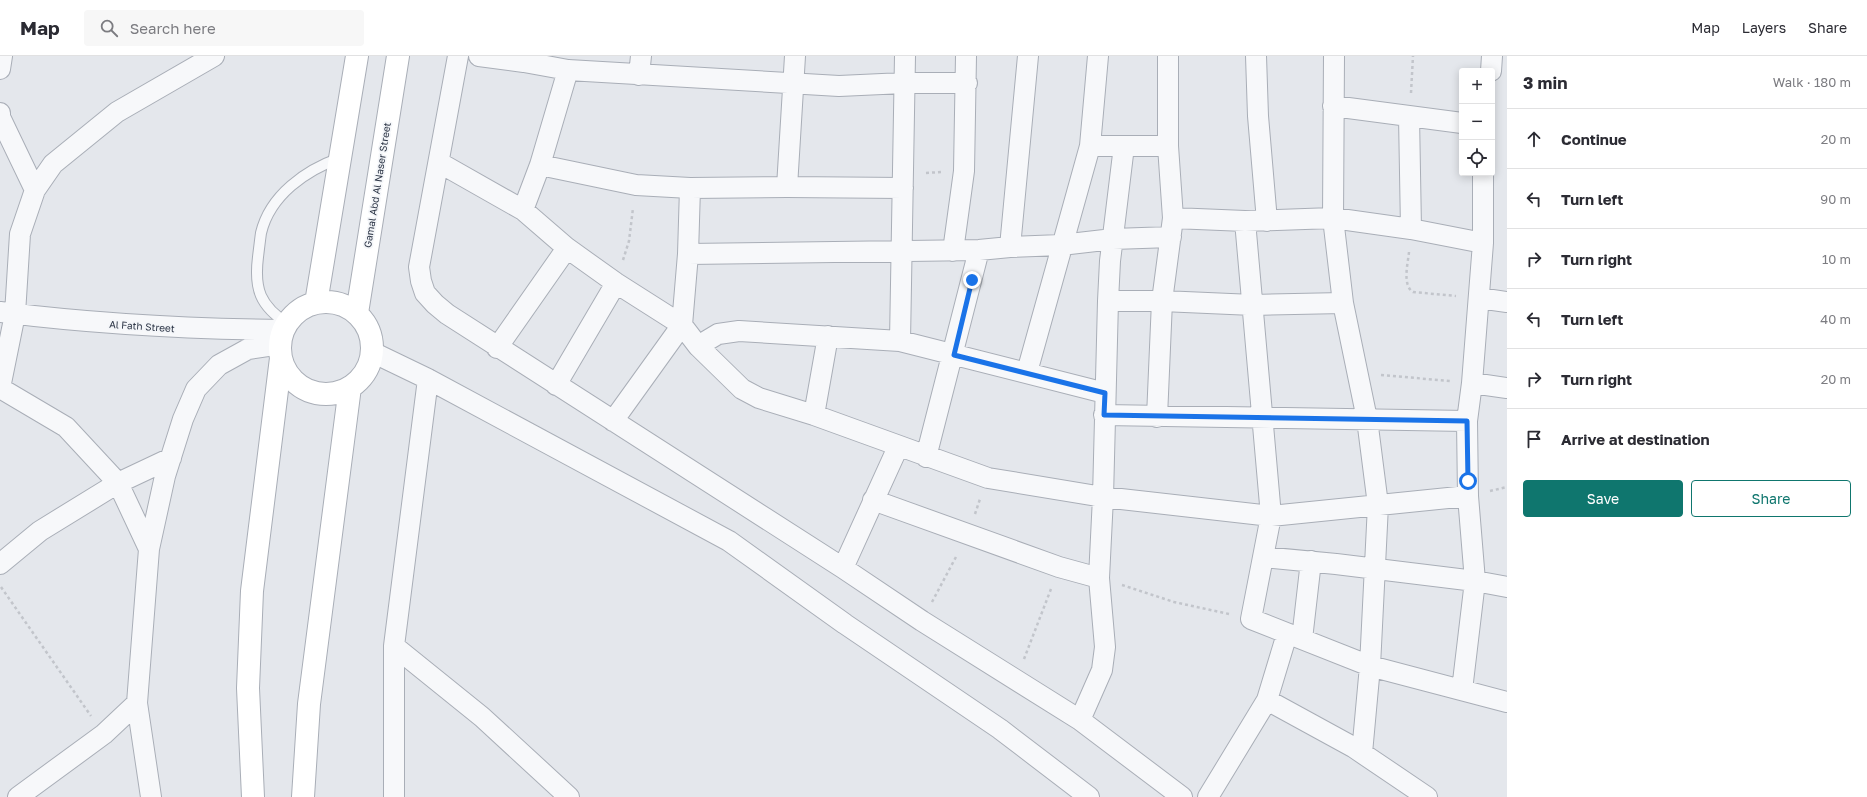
<!DOCTYPE html>
<meta charset="utf-8">
<style>
:root{--surface:#fff;--page:#f7f7f7;--text:#2b2b33;--muted:#7c7c81;--line:#e1e1e2;--accent:#0f766e}
body{margin:0;font-family:"Golos Text",sans-serif;background:var(--page);color:var(--text)}
.controls{position:absolute;right:12px;top:12px;display:grid;overflow:hidden;border-radius:4px;box-shadow:0 2px 10px #0003}
.controls button{width:36px;height:36px;display:grid;place-items:center;padding:0;border:0;border-bottom:1px solid var(--line);background:var(--surface);color:var(--text);font:20px sans-serif}
.stop{position:absolute;width:12px;height:12px;margin:-9px;border:3px solid #1a73e8;border-radius:50%;background:#fff}
.stop.end{background:#1a73e8;border-color:#fff;box-shadow:0 1px 4px #0008}
.list{margin:0;padding:0;list-style:none}
h2{display:flex;justify-content:space-between;align-items:center;height:52px;margin:0;padding:0 16px;font-size:17px}
h2 small{font-size:13px;font-weight:400;color:var(--muted)}
.list li{display:grid;grid-template-columns:26px 1fr auto;gap:12px;align-items:center;box-sizing:border-box;height:60px;padding:0 16px;border-top:1px solid var(--line)}
.list b{display:block;font-size:15px;white-space:nowrap}
.list em{font-size:13px;font-style:normal;color:var(--muted)}
.actions{display:flex;gap:8px;padding:12px 16px}
.actions a{flex:1;padding:9px 0;border:1px solid var(--accent);border-radius:4px;text-align:center;font-size:14px;color:var(--accent)}
.actions .main{background:var(--accent);color:#fff}
.icon{flex:none;width:22px;height:22px;fill:none;stroke:currentColor;stroke-width:2;stroke-linecap:round;stroke-linejoin:round}
.map{position:relative;flex:none;width:1507px;height:741px;overflow:hidden}
header{display:flex;align-items:center;gap:24px;box-sizing:border-box;height:56px;padding:0 20px;background:var(--surface);border-bottom:1px solid var(--line)}
header strong{font-size:19px}
nav{display:flex;gap:22px;margin-inline-start:auto;font-size:14px}
.search{width:280px;height:36px;background:var(--page);display:flex;align-items:center;gap:10px;box-sizing:border-box;padding:0 14px;border-radius:4px;color:var(--muted);font-size:15px}
main{display:flex}
aside{flex:1;background:var(--surface)}
.map>svg:first-child{display:block}
.lines{fill:none;stroke-linecap:round;stroke-linejoin:round}
.lane-casing{stroke:#a9aeb7;stroke-width:12}
.street-casing{stroke:#a9aeb7;stroke-width:22}
.secondary-casing{stroke:#a9aeb7;stroke-width:24}
.path{stroke:#c2c5cb;stroke-width:2.5;stroke-dasharray:3 3;stroke-linecap:butt}
.lane{stroke:#f7f8fa;stroke-width:10}
.street{stroke:#f7f8fa;stroke-width:20}
.secondary{stroke:#fff;stroke-width:22}
.route{stroke:#1a73e8;stroke-width:5}
.labels{text-anchor:middle;stroke-width:3.5;stroke-linejoin:round;paint-order:stroke}
.street-label{font-size:10px;fill:#2b3445;stroke:#f4f6f9}
</style>
<header>
<strong>Map</strong>
<div class="search"><svg class="icon" aria-label="search" viewBox="0 0 24 24"><circle cx="10" cy="10" r="6"/><path d="M15 15l6 6"/></svg>Search here</div>
<nav><a>Map</a><a>Layers</a><a>Share</a></nav>
</header>
<main>
<div class="map">
<svg width="1507" height="741" viewBox="0 0 1507 741">
<rect width="100%" height="100%" fill="#e4e7ec"/>
<g class="lines">
<defs>
<path id="lane" d="M288,268c-28,-18 -34,-35 -30,-67 1,-8 2,-17 3,-24 9,-38 45,-63 79,-75"/>
<path id="street" d="M458,0l-39,211 2,14 4,12 10,11 12,10 396,254 79,53 158,99 102,77
M479,0l45,6 44,8 271,16 65,-3h63
M1256,0l2,60 9,105
M1334,0l-1,162 10,85 24,116 11,86 -8,161 -8,87
M0,13l2,-13
M1491,15l1,-15
M639,19l2,-19
M1333,50l129,17
M0,57v4l35,73
M1409,60l2,113
M1090,90h78
M440,107l83,47 44,38 49,35 66,42 16,21 44,43 17,9 55,17 174,63 115,19 168,19 197,-20
M540,109l96,20 54,3 97,-1 116,1
M787,131l8,-131
M523,154l17,-45 28,-95
M1173,162l72,3 88,-3 78,11 72,14
M1245,165l26,295 -20,103 119,47 137,36
M1010,191l18,-191
M953,195l11,-80 2,-115
M688,198l291,-4 31,-3 51,-2 52,-6 58,-2
M1479,242l28,4
M1108,245h54l91,4 90,-2
M0,256c94,12 189,17 284,18
M900,285l5,-285
M698,290l20,-12 21,-3 161,10 205,52
M497,292l70,-100
M372,296l56,27 301,162 116,83 155,105 89,68
M1027,316l63,-226 8,-90
M1472,327l35,5
M556,329l60,-102
M0,332l15,-74 5,-80 15,-44 18,-26 64,-52 97,-56
M0,332l66,39 52,56 31,66
M814,359l14,-79
M1104,359l363,6
M1157,361l5,-116 11,-83 -5,-72v-90
M613,365l69,-96 6,-71 2,-66
M926,401l53,-207
M873,444l186,67 40,11
M1263,501l73,7 139,17 32,6
M0,508l40,-33 78,-48 53,-25
M843,512l55,-121
M1302,583l9,-78
M394,590l88,71 87,80
M1462,634l13,-109 -7,-85 -1,-75 5,-38 11,-140v-70
M1267,644l86,47 74,50
M1080,664l22,-50 3,-23 -6,-69 4,-81 5,-196 2,-40 14,-115
M18,741l86,-63 33,-31
M151,741l-14,-94 12,-154 16,-73 18,-57 13,-30 23,-24 29,-16 33,-5
M394,741v-151l34,-267
M1208,741l59,-97 20,-66"/>
<path id="secondary" d="M280 292a46 46 0 1 1 92 0a46 46 0 1 1-92 0Z
M316,247l41,-247
M357,257l41,-257
M253,741l-5,-109 4,-97 29,-233
M303,741l6,-93 41,-317"/>
</defs>
<use href="#lane" class="lane-casing"/>
<use href="#street" class="street-casing"/>
<use href="#secondary" class="secondary-casing"/>
<path class="path" d="M1411,37l2,-37
M926,117l15,-1
M1409,196c-1,11 -7,33 4,40l43,4
M623,204l6,-19 4,-33
M1381,319l69,6
M1490,435l17,-4
M975,458l5,-15
M1122,529l52,17 55,12
M1,531l90,129
M932,546l25,-47
M1024,603l27,-70"/>
<use href="#lane" class="lane"/>
<use href="#street" class="street"/>
<use href="#secondary" class="secondary"/>
</g>
<g class="lines">
<path class="route" d="M972,224l-18,75 151,38 -1,22 363,6 1,60"/>
</g>
<g class="labels">
<g class="street-label">
<text transform="translate(377 129) rotate(-81)" y="4">Gamal Abd Al Naser Street</text>
<text transform="translate(142 270) rotate(4)" y="4">Al Fath Street</text>
</g>
</g>
</svg>
<div class="controls">
<button>+</button>
<button>−</button>
<button><svg class="icon" aria-label="locate" viewBox="0 0 24 24"><circle cx="12" cy="12" r="6"/><path d="M12 2v4M12 18v4M2 12h4M18 12h4"/></svg></button>
</div>
<div class="stop" style="left:1468px;top:425px"></div>
<div class="stop end" style="left:972px;top:224px"></div>
</div>
<aside>
<h2>3 min<small>Walk · 180 m</small></h2>
<ul class="list">
<li><svg class="icon" aria-label="ahead" viewBox="0 0 24 24"><path d="M12 20V5M6 11l6-6 6 6"/></svg><div><b>Continue</b></div><em>20 m</em></li>
<li><svg class="icon" aria-label="left" viewBox="0 0 24 24"><path d="M17 20v-9H6M10 6l-5 5 5 5"/></svg><div><b>Turn left</b></div><em>90 m</em></li>
<li><svg class="icon" aria-label="right" viewBox="0 0 24 24"><path d="M7 20v-9h11M14 6l5 5-5 5"/></svg><div><b>Turn right</b></div><em>10 m</em></li>
<li><svg class="icon" aria-label="left" viewBox="0 0 24 24"><path d="M17 20v-9H6M10 6l-5 5 5 5"/></svg><div><b>Turn left</b></div><em>40 m</em></li>
<li><svg class="icon" aria-label="right" viewBox="0 0 24 24"><path d="M7 20v-9h11M14 6l5 5-5 5"/></svg><div><b>Turn right</b></div><em>20 m</em></li>
<li><svg class="icon" aria-label="arrive" viewBox="0 0 24 24"><path d="M6 21V4h12l-3 4 3 4H6"/></svg><div><b>Arrive at destination</b></div></li>
</ul>
<div class="actions"><a class="main">Save</a><a>Share</a></div>
</aside>
</main>
